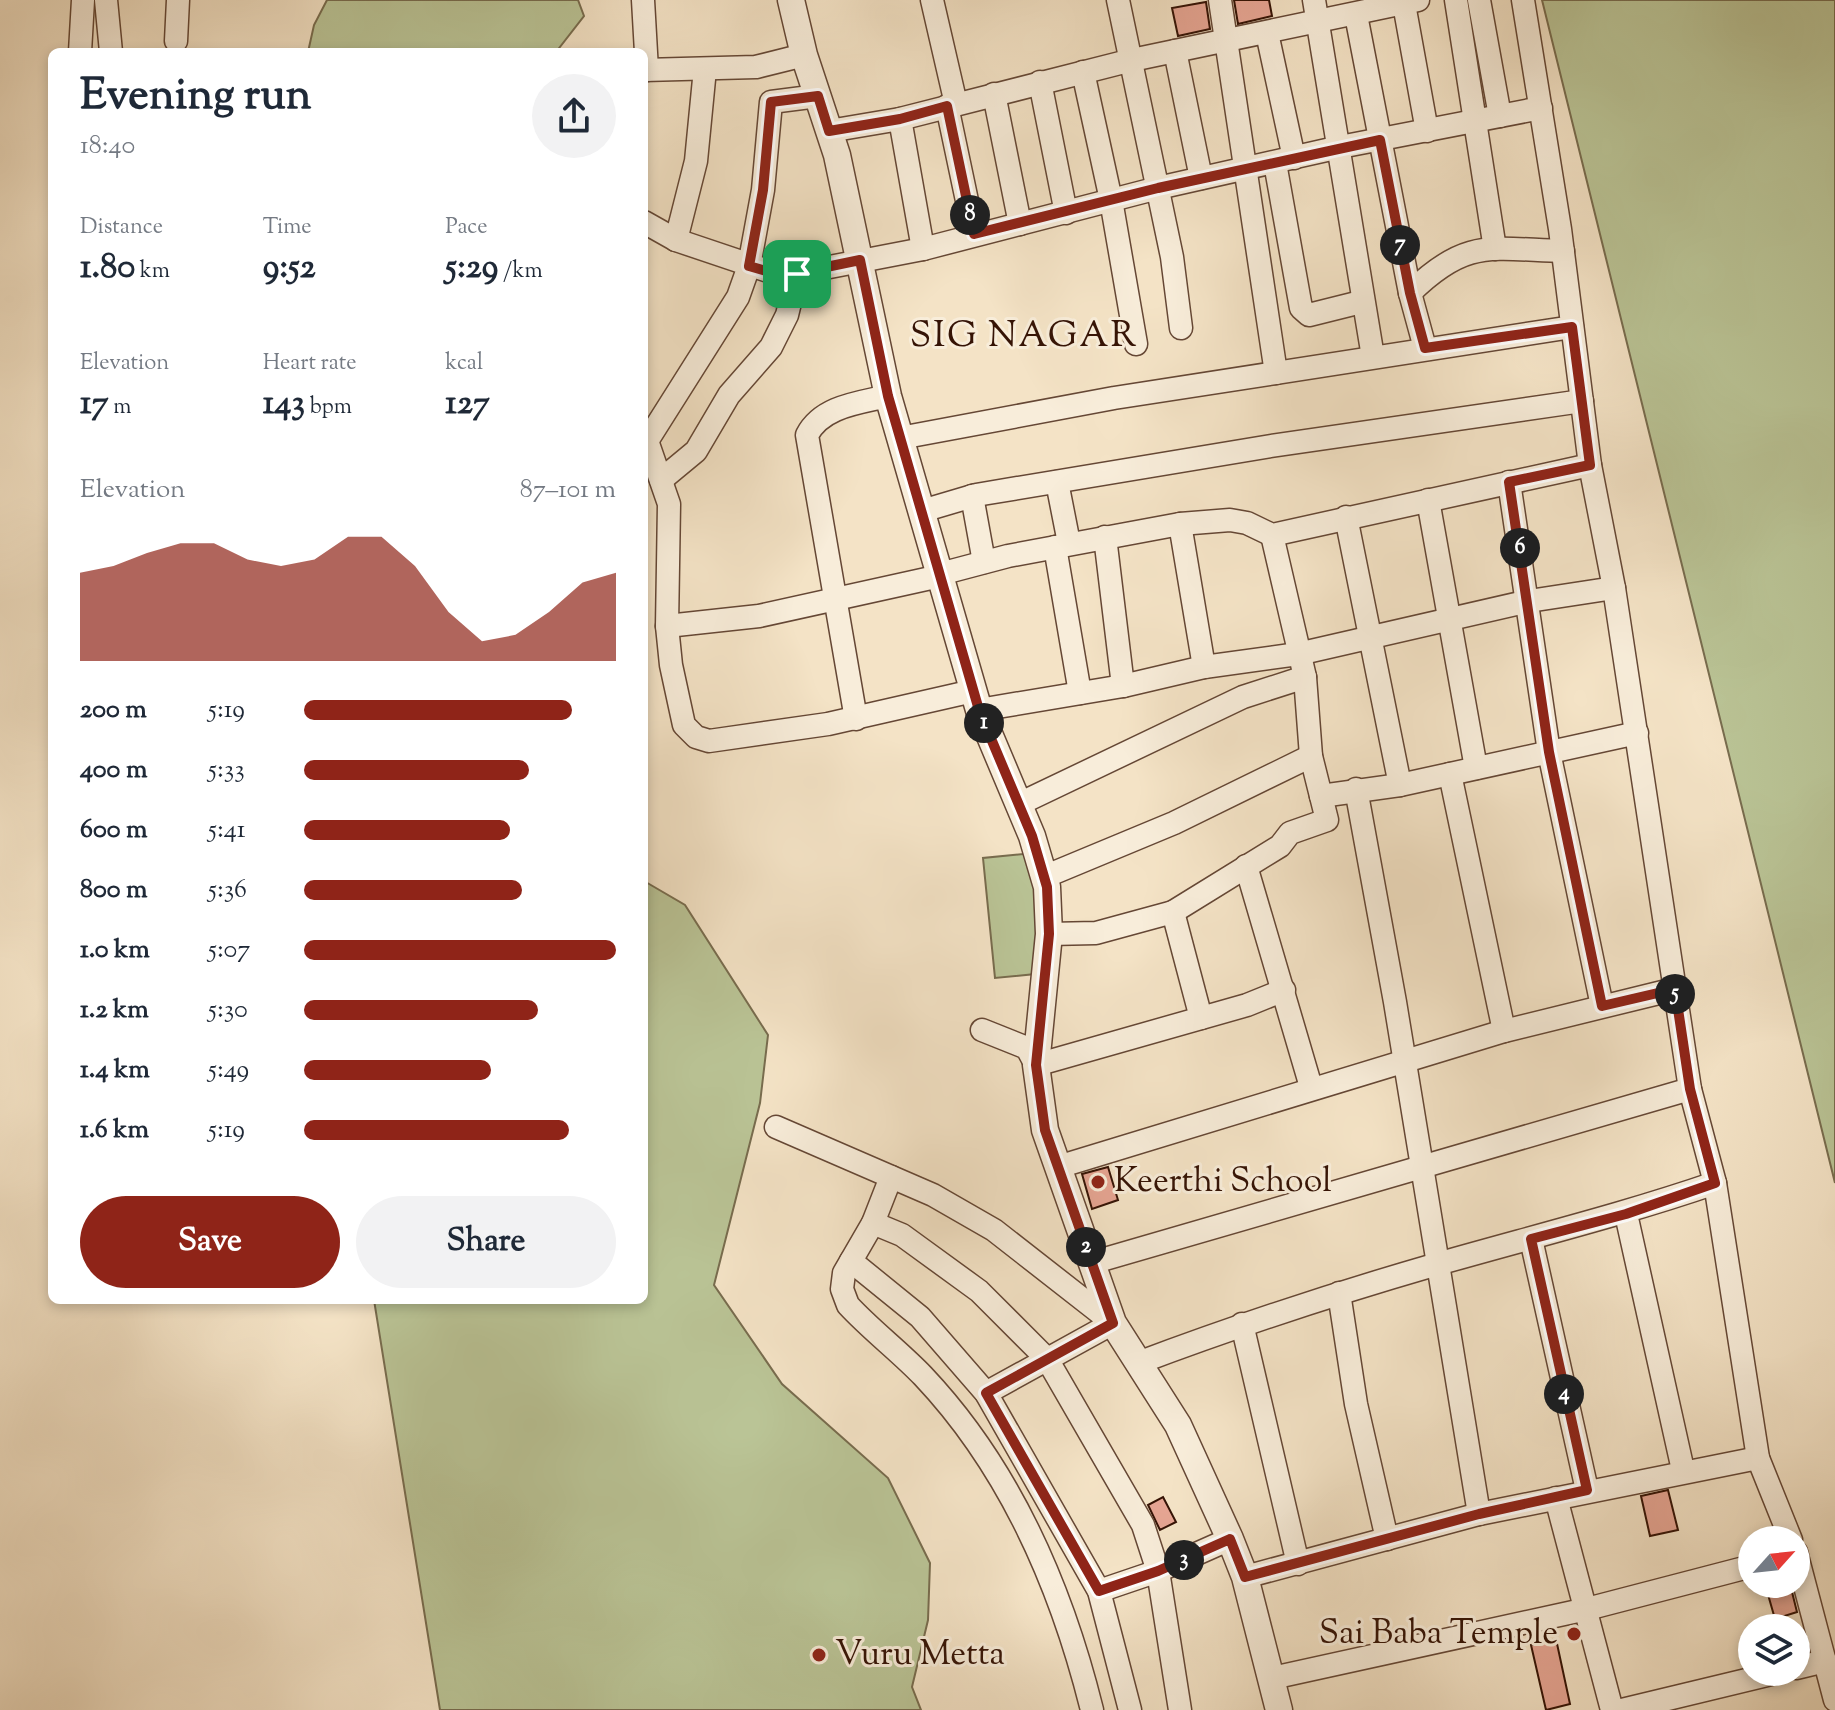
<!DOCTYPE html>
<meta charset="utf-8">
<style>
body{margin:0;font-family:"Sorts Mill Goudy",serif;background:#f2f2f3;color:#1f2937;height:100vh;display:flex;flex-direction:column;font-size:30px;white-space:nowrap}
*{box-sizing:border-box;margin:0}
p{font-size:26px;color:#747a83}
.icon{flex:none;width:44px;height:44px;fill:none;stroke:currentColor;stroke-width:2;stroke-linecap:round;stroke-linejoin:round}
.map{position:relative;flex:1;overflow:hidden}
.details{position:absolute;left:48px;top:48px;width:600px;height:1256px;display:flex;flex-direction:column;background:#fff;border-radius:12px;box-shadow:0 4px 12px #0003}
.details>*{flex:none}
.needle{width:52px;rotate:63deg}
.controls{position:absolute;left:1738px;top:1526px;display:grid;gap:16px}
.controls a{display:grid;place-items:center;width:72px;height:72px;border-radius:50%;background:#fff;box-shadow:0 4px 12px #0003;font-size:40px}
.pin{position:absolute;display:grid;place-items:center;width:68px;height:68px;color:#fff;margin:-34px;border-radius:16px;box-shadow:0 4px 12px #0006}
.km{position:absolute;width:40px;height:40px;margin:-20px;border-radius:50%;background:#222;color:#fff;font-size:22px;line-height:40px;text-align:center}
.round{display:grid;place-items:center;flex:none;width:84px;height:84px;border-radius:42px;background:#f2f2f3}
.headline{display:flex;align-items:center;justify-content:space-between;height:136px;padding:0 32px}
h1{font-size:44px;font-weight:700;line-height:60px}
.metrics{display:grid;grid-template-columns:repeat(3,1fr);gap:12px;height:136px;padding:8px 32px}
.metrics div{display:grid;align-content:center}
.metrics b{font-size:34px;font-weight:700}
.metrics small{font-size:22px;font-weight:400}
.metrics p{font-size:22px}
.chart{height:224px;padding:16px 32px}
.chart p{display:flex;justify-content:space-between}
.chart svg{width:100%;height:144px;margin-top:8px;fill:#8f2418;opacity:.7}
.action{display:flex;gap:16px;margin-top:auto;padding:16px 32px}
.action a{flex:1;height:92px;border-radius:48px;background:#8f2418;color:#fff;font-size:32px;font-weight:700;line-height:92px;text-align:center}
.action a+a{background:#f2f2f3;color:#1f2937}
ul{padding:0 32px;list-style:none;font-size:26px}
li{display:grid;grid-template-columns:128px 96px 1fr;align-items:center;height:60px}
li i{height:20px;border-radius:10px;background:#8f2418}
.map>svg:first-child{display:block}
</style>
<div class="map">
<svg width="1835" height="1710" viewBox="0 0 1835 1710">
<rect width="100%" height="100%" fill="#f4e3c6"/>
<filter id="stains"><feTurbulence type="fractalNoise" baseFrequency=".0025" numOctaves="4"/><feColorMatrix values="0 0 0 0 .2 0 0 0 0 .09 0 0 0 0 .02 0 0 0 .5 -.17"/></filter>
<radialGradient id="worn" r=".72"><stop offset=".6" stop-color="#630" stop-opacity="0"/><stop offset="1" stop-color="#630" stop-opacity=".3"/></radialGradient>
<g fill="#bac496" stroke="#786c4e" stroke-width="2">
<path d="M327 0H578L584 16 556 52H308L314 25Z"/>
<path d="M1542 0H1835V1183Z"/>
<path d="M1033 853 1045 973 995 978 983 858Z"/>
<path d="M644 881 685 905 768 1035 760 1103 714 1285 782 1384 888 1478 930 1563 928 1620 912 1687 921 1710H440L374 1300H644Z"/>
</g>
<g fill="#e6a593" stroke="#351305" stroke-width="2">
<path d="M1234 0H1269L1272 16 1238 24Z"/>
<path d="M1206 2 1210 29 1178 36 1172 8Z"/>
<path d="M1108 1167 1118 1200 1092 1209 1082 1174Z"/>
<path d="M1668 1490 1678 1530 1650 1536 1641 1496Z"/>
<path d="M1163 1497 1176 1522 1160 1530 1148 1505Z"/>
<path d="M1765 1584H1790L1797 1612 1775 1619Z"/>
<path d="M1556 1639 1570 1704 1546 1710 1531 1645Z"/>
</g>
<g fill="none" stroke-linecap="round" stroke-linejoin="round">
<defs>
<g id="minor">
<path d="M106 0 111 52"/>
<path d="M643 0 647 70"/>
<path d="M932 0 956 104"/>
<path d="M1118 0 1172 257 1181 328"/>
<path d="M1220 0 1276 373"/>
<path d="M1314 0 1373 357"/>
<path d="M1456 0 1495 249"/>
<path d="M1479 0 1500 116"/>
<path d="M1523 0 1560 229 1590 465 1614 588 1690 1089 1715 1183 1758 1458 1791 1540"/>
<path d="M1404 4 1427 131"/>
<path d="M1356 15 1410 293 1425 348"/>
<path d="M1267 33 1294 158"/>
<path d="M176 41 178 0"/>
<path d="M1175 51 1201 178"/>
<path d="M80 52 83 0"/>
<path d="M644 70 756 67 804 55"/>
<path d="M1083 72 1111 200 1136 344"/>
<path d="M1040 82 1066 213"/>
<path d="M994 94 1020 224"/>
<path d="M947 106 974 234"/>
<path d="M900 119 923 249"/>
<path d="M829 131 900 119 1132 60 1418 0"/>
<path d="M1275 163 1301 308 1309 315 1361 302"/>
<path d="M644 222 676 240 783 276 923 249 1158 188 1340 147 1541 108"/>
<path d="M676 240 696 161 705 69"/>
<path d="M1410 293C1466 238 1490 249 1563 251"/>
<path d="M644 432 669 504 667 626 671 665 684 725 696 737 709 741 828 724 973 691"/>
<path d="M900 438 1114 398 1572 327"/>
<path d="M647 441 738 297 749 266 763 190 771 102 818 96"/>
<path d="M661 480 696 451 729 395 771 347 787 315 797 274"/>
<path d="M1057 482 1069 543"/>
<path d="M1509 482 1549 752 1602 1006"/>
<path d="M972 496 984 562"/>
<path d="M1428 500 1476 768"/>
<path d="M922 511 976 495 1271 446 1582 401"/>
<path d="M1346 517 1400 785"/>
<path d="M1180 524 1204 667"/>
<path d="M1272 535 1305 677 1311 756 1321 796 1400 785 1637 733"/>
<path d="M1105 537 1123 686"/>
<path d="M1055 547 1080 693"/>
<path d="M940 574 1008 556 1180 524 1230 520 1247 523 1272 535 1590 465"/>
<path d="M667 626 759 616 940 576"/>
<path d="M979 710 1123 686 1204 667 1298 654 1529 601 1614 588"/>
<path d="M856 719 807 435C822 406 859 403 888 396"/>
<path d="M1450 774 1504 1031"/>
<path d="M1356 789 1395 1002 1479 1514"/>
<path d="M1019 804 1243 697 1305 677"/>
<path d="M1246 866 1311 1087"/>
<path d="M1044 877 1174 823 1311 756"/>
<path d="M1173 912 1201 1018"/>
<path d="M1049 934 1096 933 1173 912 1280 846 1290 833 1327 820 1321 796"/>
<path d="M982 1030 1027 1048 1036 1065 1247 1005 1284 990"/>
<path d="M776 1127 933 1195 994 1230 1113 1323 986 1393"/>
<path d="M1058 1167 1504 1031 1675 989"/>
<path d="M891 1177 873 1223 844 1273 842 1289 848 1305C871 1330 899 1351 923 1376 1010 1468 1062 1589 1092 1710"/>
<path d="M1626 1214 1683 1470"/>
<path d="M873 1223 902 1235 979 1291 1047 1359 1143 1525 1158 1571 1180 1710"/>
<path d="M1531 1239 1587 1490"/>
<path d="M851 1261 920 1317 986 1393 1099 1591 1130 1710"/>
<path d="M1091 1263 1690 1089"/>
<path d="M1339 1293 1356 1404 1387 1539"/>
<path d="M1242 1324 1298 1564"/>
<path d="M1138 1363C1236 1326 1334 1294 1434 1265 1528 1238 1622 1215 1715 1183"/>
<path d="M1556 1498 1612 1710"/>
<path d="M1796 1552 1835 1700"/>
<path d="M1245 1577 1479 1514 1758 1458"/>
<path d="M1099 1591 1158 1571 1230 1539"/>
<path d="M1796 1668 1825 1661"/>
<path d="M1272 1678 1587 1609 1752 1566"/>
<path d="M1622 1710 1780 1672"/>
</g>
<path id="tertiary" d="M791 0 804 55 837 155 888 396 979 710 1032 836 1047 887 1049 934 1036 1065 1045 1130 1113 1323 1178 1425 1230 1539 1245 1577 1279 1710"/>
</defs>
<use href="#minor" stroke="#654735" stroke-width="25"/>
<use href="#tertiary" stroke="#654735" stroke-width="29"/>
<use href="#minor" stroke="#f8edda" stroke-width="22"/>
<use href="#tertiary" stroke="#f8edda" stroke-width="26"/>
</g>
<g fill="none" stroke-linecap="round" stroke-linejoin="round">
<defs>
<path id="route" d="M818 96 829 131 900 119 947 106 974 234 1158 188 1380 140 1410 293 1425 348 1572 327 1590 465 1509 482 1549 752 1602 1006 1675 989 1690 1089 1715 1183 1626 1214 1531 1239 1587 1490 1479 1514 1245 1577 1230 1539 1158 1571 1099 1591 986 1393 1113 1323 1045 1130 1036 1065 1049 934 1047 887 1032 836 979 710 888 396 860 260 783 276 749 266 763 190 771 102Z"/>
</defs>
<use href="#route" stroke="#fff" stroke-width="16"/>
<use href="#route" stroke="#8f2418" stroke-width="10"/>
</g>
<g fill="#8f2418" stroke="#f8edda" stroke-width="3">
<circle cx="1098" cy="1182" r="8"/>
<circle cx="1574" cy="1634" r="8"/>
<circle cx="819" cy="1655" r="8"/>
</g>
<g text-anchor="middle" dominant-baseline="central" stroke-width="6" stroke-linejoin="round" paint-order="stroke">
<g font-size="34" fill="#351305" stroke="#f8edda" text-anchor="start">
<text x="1114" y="1182">Keerthi School</text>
<text x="1558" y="1634" text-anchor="end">Sai Baba Temple</text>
<text x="835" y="1655">Vuru Metta</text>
</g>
<g font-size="36" letter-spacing="2" fill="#351305" stroke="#f8edda">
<text x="1024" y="337">SIG NAGAR</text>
</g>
</g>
<rect width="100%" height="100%" filter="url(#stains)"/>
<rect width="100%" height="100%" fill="url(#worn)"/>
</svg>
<div class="controls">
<a><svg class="needle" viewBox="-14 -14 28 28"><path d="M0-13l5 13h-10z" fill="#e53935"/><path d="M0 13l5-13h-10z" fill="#747a83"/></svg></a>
<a><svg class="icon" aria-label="layers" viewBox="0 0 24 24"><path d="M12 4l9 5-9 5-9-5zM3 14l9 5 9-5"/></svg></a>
</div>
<div class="pin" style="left:797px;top:274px;background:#1e9e55"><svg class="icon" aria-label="arrive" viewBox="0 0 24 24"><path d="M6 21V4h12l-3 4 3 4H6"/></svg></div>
<b class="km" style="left:984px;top:723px">1</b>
<b class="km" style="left:1086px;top:1247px">2</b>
<b class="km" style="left:1184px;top:1560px">3</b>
<b class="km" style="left:1564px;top:1394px">4</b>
<b class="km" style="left:1675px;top:994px">5</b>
<b class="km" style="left:1520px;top:548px">6</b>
<b class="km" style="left:1400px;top:245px">7</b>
<b class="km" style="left:970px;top:215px">8</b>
<section class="details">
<div class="headline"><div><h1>Evening run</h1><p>18:40</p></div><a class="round"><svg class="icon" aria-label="share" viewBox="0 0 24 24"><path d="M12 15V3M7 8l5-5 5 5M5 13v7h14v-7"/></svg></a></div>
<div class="metrics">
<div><p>Distance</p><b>1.80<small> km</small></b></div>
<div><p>Time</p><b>9:52</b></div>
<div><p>Pace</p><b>5:29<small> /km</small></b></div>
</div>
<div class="metrics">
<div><p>Elevation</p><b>17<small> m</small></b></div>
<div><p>Heart rate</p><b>143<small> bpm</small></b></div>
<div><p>kcal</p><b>127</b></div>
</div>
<div class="chart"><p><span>Elevation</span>87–101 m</p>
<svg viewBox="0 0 160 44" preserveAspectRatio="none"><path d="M0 44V17L10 15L20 11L30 8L40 8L50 13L60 15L70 13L80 6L90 6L100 15L110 29L120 38L130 36L140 29L150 20L160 17V44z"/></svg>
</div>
<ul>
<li><b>200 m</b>5:19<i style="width:86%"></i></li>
<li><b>400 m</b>5:33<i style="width:72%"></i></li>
<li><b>600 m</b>5:41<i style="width:66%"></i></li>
<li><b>800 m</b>5:36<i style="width:70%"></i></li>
<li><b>1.0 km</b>5:07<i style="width:100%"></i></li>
<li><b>1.2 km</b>5:30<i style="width:75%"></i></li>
<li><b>1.4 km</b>5:49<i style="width:60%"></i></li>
<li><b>1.6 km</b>5:19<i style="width:85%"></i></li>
</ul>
<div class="action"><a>Save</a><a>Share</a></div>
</section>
</div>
